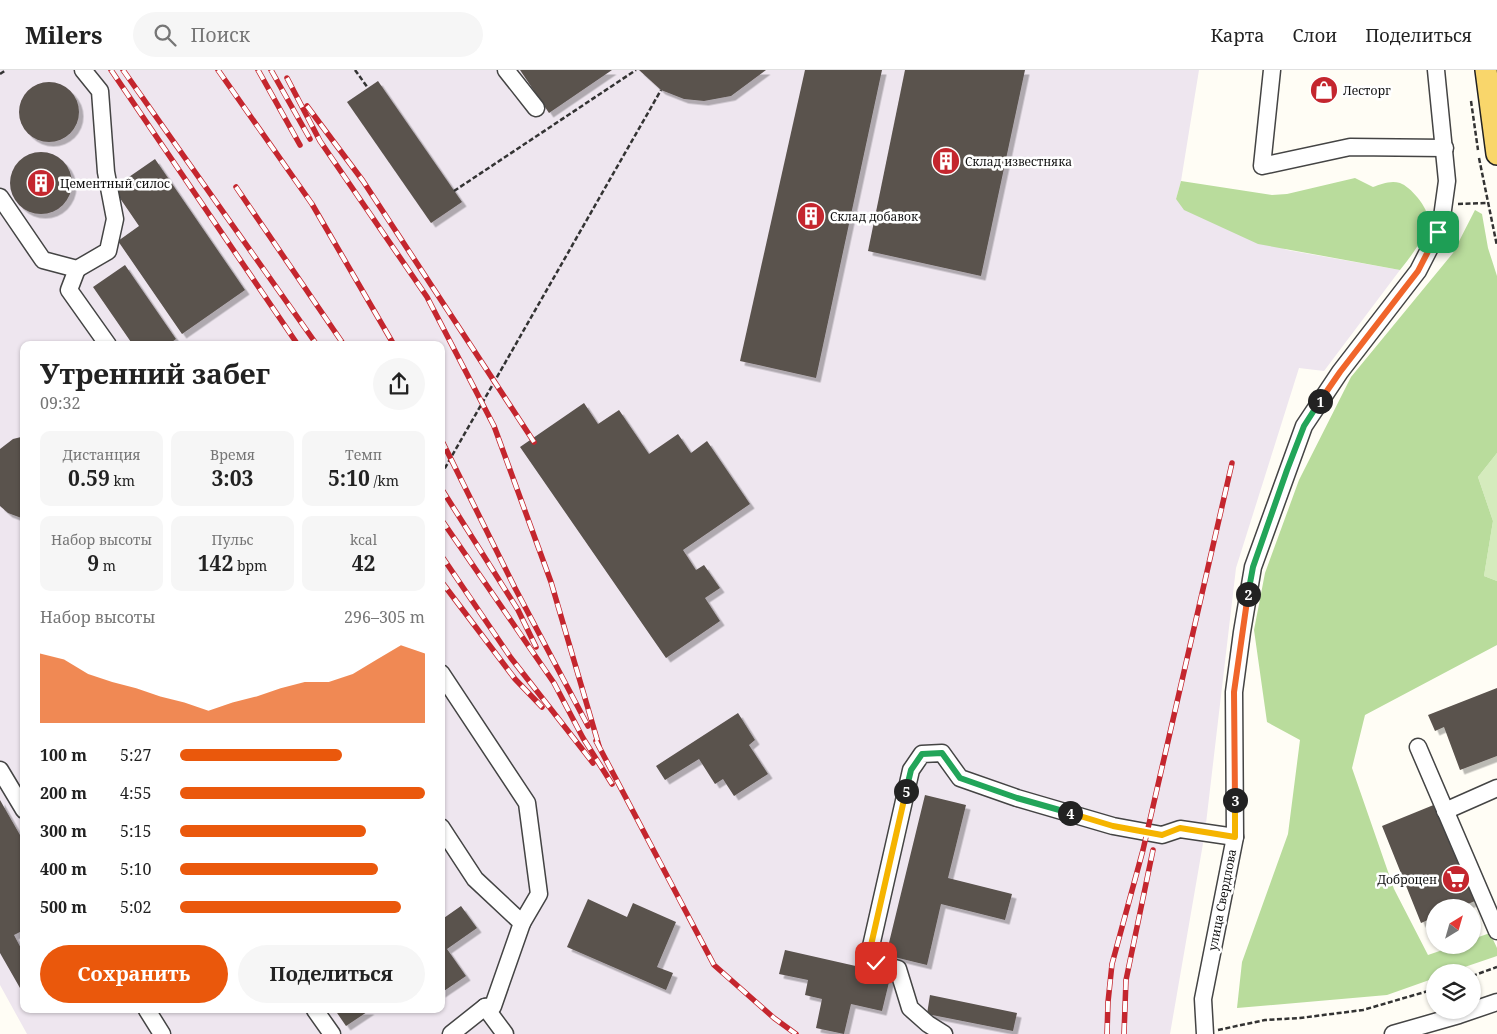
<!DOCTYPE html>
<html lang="ru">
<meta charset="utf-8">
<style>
body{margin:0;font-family:"Noto Serif",serif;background:#f6f6f6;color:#222;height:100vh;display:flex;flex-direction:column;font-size:19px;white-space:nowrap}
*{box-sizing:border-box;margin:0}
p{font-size:16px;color:#767676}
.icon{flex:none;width:28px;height:28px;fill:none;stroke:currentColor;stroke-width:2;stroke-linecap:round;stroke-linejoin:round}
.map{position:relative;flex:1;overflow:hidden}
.drawer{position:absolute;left:20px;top:271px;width:425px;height:672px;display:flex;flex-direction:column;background:#fff;border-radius:10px;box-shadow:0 1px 4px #0004}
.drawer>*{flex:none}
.needle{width:32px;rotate:37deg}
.buttons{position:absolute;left:1426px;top:829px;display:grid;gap:10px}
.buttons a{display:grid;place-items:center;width:55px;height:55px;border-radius:50%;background:#fff;box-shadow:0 1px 4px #0004;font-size:25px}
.pin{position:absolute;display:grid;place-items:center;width:42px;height:42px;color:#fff;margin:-21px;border-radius:10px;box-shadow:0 2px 8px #0006}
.km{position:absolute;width:25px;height:25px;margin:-12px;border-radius:50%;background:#222;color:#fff;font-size:14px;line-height:25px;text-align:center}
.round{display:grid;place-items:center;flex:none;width:52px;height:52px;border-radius:26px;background:#f6f6f6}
.summary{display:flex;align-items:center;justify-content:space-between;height:85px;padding:0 20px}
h1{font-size:28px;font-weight:700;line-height:38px}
.stats{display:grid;grid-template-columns:repeat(3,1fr);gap:8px;height:85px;padding:5px 20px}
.stats div{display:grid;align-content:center;border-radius:10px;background:#f6f6f6;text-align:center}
.stats b{font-size:21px;font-weight:700}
.stats small{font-size:14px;font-weight:400}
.stats p{font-size:14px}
.chart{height:140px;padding:10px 20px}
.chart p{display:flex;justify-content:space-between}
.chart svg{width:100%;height:90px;margin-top:5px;fill:#ea580c;opacity:.7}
.button{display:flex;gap:10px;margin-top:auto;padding:10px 20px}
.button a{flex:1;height:58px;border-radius:30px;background:#ea580c;color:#fff;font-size:20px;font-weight:700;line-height:58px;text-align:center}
.button a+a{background:#f6f6f6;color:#222}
ul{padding:0 20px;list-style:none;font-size:16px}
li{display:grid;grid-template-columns:80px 60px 1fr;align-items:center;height:38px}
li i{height:12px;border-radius:6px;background:#ea580c}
header{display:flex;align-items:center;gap:30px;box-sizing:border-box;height:70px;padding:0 25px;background:#fff;border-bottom:1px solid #e0e0e0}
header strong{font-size:24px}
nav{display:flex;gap:28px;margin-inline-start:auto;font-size:18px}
.search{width:350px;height:45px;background:#f6f6f6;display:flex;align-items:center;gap:12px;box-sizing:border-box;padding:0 18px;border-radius:28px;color:#767676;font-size:19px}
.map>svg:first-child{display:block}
</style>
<header>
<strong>Milers</strong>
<div class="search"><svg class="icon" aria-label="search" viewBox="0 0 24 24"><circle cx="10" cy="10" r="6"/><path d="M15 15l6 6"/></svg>Поиск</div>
<nav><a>Карта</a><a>Слои</a><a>Поделиться</a></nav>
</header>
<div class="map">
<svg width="1497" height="964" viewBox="0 0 1497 964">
<defs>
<filter id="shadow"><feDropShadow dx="4.5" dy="4.5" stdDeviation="0" flood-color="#0004"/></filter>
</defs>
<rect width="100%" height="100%" fill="#fffdf5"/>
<path fill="#eee6ef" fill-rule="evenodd" d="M0 0H1199L1181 111 1176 129 1287 180 1400 200 1324 301 1299 298 1236 498 1205 762 1170 964H27L0 915ZM24 275H441V940H24Z"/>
<path fill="#d5ebbd" d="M1497 383V511L1484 506 1493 451 1478 407Z"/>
<g fill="#b9dc9c">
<path d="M1355 108 1373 117C1381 114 1391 110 1400 113 1411 117 1431 140 1428 153 1424 170 1411 186 1400 200L1258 174 1184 140 1176 129 1181 111 1272 125 1287 124Z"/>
<path d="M1475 140 1482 144 1488 178 1497 206V383L1478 407 1493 451 1484 506 1497 511V575L1365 645 1352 698 1394 819 1428 885 1457 875H1472L1473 869 1490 863 1497 878V886L1450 902H1435V908L1387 925 1237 938 1242 892 1288 764 1300 670 1267 652 1254 560 1265 503 1299 410 1351 307 1453 183Z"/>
</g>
<g fill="#5a524d" filter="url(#shadow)">
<path d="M520 0H612L549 43Z"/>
<path d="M639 0H766L731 26 704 31 684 29 661 20Z"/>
<path d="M805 0H882L816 308 740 291Z"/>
<path d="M905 0H1025L981 206 868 181Z"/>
<path d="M378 11 462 132 431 153 347 32Z"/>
<circle cx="49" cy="42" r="30"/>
<circle cx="41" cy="113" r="31"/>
<path d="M155 89 245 220 182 264 118 171 139 156 113 118Z"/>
<path d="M125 195 176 269 169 274 170 275H133L93 217Z"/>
<path d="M584 333 598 354 619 340 649 384 678 364 691 383 707 371 750 434 683 480 696 500 704 495 720 518 705 528 720 551 666 588 520 377Z"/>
<path d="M21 367H24V449L8 443 0 436V379L13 369Z"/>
<path d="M1497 618V686L1460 700 1444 657 1435 661 1428 645Z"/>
<path d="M738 643 755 670 749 675 768 704 734 726 723 709 715 714 699 689 665 710 656 696Z"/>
<path d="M925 725 966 735 948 808 1012 824 1005 850 941 834 927 895 886 885Z"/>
<path d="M0 730 24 772V860L14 865 24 884V925L0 883Z"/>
<path d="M1436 734 1475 831 1458 838H1435V847L1421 853 1382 756Z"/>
<path d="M588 829 627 847 633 833 676 852 657 897 673 903 666 920 567 877Z"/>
<path d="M461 836 477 858 447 879 466 906 441 923V850Z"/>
<path d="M785 880 891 904 882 941 851 934 844 964 816 958 822 929 805 925 808 910 779 904Z"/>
<path d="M930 925 1017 943 1013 961 927 944Z"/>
<path d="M335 940H370L346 956Z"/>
</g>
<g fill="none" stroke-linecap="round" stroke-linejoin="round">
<defs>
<g id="minor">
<path d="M506 0 536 38"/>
<path d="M1272 0 1262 96 1350 77 1445 78"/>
<path d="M0 127 43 190 77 199 108 181 115 149 106 102 100 21 83 0"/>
<path d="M77 199 69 220 108 275"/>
<path d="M441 603 527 733 539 824 522 853"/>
<path d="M1418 677 1497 861"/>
<path d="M0 700 24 740"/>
<path d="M1445 741 1497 718"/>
<path d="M441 757 475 809 522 853 493 936 485 937 451 964"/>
<path d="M485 937 505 964"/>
<path d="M147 940 162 964"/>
<path d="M315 940 332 964"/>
<path d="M944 964 928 954 910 938 898 899 876 893 869 885 911 700 922 684 942 683 960 708 1017 728 1113 756 1162 765 1180 759 1235 767"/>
<path d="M1205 964 1203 929 1235 767 1234 622 1242 562 1253 497 1304 356 1340 302 1418 201 1438 162 1442 147 1447 111 1436 0"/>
<path d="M1393 964 1459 945 1497 932"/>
</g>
<path id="major" d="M1486 0 1497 84"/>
</defs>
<use href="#minor" stroke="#444" stroke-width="19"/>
<use href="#major" stroke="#222" stroke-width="24"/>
<g stroke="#333" stroke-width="2.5" stroke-dasharray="5 2.5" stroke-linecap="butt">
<path d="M355 0 368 18"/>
<path d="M0 4 6 0"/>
<path d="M1471 31 1478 80"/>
<path d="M1479 88 1497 176"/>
<path d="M454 121 636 0"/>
<path d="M1458 134 1488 133"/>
<path d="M441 405 661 20"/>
<path d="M1472 906 1497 897"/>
<path d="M1218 960 1265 950 1300 948 1363 940 1435 919"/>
</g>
<use href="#minor" stroke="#fff" stroke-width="16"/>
<use href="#major" stroke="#f9d66b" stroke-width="21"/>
<defs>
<g id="rail">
<path d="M111 0 298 275"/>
<path d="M123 0 317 275"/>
<path d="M218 0 312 134 394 275"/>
<path d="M258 0 300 75"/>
<path d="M271 0 310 69"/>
<path d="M287 8 320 71 427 227 494 356 551 512 599 676"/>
<path d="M307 36 363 111 534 372"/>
<path d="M236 117 344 275"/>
<path d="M441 369 515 518 588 656"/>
<path d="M441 418 518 540 536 577"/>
<path d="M441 449 554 613 583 668 612 714"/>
<path d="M441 485 511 588 593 693"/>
<path d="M441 511 515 609 542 637"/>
<path d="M596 671 714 895 774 948 796 964"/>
<path d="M1107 964 1108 932 1112 894 1143 780 1232 393"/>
<path d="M1124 964 1126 910 1153 780"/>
</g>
</defs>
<use href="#rail" stroke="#c4262e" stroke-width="5.5"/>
<use href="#rail" stroke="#fff" stroke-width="4" stroke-dasharray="11" stroke-linecap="butt"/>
</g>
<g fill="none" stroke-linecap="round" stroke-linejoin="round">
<defs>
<path id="split-1" d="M1320 331 1340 302 1418 201 1438 162"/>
<path id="split-2" d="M1248 524 1253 497 1287 400 1304 356 1320 331"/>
<path id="split-3" d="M1235 730 1234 622 1248 524"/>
<path id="split-4" d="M1070 743 1113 756 1162 765 1180 758 1235 767V730"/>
<path id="split-5" d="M906 721 911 700 922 684 942 683 960 708 1017 728 1070 743"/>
<path id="split-6" d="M876 893 869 884 906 721"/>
</defs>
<use href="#split-1" stroke="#fff" stroke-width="10"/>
<use href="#split-2" stroke="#fff" stroke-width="10"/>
<use href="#split-3" stroke="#fff" stroke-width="10"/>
<use href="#split-4" stroke="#fff" stroke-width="10"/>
<use href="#split-5" stroke="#fff" stroke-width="10"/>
<use href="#split-6" stroke="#fff" stroke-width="10"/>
<use href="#split-1" stroke="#f0652b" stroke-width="6"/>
<use href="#split-2" stroke="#22a559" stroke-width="6"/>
<use href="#split-3" stroke="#f0652b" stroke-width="6"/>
<use href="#split-4" stroke="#f5b400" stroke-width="6"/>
<use href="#split-5" stroke="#22a559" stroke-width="6"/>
<use href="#split-6" stroke="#f5b400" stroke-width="6"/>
</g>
<defs>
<symbol id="shop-disc" viewBox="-11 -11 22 22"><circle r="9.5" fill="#c4262e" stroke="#fff"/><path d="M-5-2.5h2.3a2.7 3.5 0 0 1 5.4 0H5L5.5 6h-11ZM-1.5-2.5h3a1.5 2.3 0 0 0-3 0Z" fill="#fff"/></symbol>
<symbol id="building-disc" viewBox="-11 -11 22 22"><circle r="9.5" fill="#c4262e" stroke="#fff"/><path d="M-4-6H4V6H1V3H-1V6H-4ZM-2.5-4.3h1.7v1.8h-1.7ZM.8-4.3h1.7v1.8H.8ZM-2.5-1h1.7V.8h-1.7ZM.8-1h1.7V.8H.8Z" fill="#fff"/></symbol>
<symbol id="supermarket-disc" viewBox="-11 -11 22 22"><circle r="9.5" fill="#c4262e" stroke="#fff"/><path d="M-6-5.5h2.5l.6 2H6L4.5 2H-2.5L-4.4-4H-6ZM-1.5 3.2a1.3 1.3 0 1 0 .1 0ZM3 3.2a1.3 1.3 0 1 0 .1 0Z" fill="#fff"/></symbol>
</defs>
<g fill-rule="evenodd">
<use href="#shop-disc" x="1308" y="4" width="32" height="32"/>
<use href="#building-disc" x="930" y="75" width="32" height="32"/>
<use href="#building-disc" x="25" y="97" width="32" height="32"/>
<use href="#building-disc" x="795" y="130" width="32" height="32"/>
<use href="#supermarket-disc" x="1440" y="793" width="32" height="32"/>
</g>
<g text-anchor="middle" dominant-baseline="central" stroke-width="5" stroke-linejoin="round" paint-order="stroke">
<g font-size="12" fill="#111" stroke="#fff" text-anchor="start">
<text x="1343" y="20">Лесторг</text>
<text x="965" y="91">Склад известняка</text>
<text x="60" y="113">Цементный силос</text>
<text x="830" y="146">Склад добавок</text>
<text x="1437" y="809" text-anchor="end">Доброцен</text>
</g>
<g font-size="12" fill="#111" stroke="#fff">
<text transform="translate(1222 830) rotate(-79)">улица Свердлова</text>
</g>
</g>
</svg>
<div class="buttons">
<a><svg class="needle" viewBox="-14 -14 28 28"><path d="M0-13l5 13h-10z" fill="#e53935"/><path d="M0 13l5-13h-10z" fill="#767676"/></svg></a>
<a><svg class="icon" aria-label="layers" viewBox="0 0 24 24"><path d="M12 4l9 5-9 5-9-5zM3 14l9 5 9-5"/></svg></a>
</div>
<div class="pin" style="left:1438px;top:162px;background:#1e9e55"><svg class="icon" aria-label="arrive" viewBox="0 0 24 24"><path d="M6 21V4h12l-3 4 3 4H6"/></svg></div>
<div class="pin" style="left:876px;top:893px;background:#d93025"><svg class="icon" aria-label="check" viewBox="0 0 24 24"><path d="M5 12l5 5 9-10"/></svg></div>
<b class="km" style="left:1320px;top:331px">1</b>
<b class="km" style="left:1248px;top:524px">2</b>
<b class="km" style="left:1235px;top:730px">3</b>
<b class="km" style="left:1070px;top:743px">4</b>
<b class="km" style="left:906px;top:721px">5</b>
<section class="drawer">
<div class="summary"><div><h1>Утренний забег</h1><p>09:32</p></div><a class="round"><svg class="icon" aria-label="share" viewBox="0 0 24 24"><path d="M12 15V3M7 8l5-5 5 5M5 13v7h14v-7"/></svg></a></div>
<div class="stats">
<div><p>Дистанция</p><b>0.59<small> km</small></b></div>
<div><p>Время</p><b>3:03</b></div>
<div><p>Темп</p><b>5:10<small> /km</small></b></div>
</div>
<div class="stats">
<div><p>Набор высоты</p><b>9<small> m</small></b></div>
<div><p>Пульс</p><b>142<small> bpm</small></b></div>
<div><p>kcal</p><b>42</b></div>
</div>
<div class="chart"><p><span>Набор высоты</span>296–305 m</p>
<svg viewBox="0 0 160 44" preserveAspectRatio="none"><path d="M0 44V10L10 13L20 20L30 24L40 27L50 31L60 34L70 38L80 34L90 31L100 27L110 24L120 24L130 20L140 13L150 6L160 10V44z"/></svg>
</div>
<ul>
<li><b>100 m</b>5:27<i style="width:66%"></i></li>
<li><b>200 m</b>4:55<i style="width:100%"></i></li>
<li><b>300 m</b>5:15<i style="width:76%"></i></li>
<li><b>400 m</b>5:10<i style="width:81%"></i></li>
<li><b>500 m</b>5:02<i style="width:90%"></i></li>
</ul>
<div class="button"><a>Сохранить</a><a>Поделиться</a></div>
</section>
</div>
